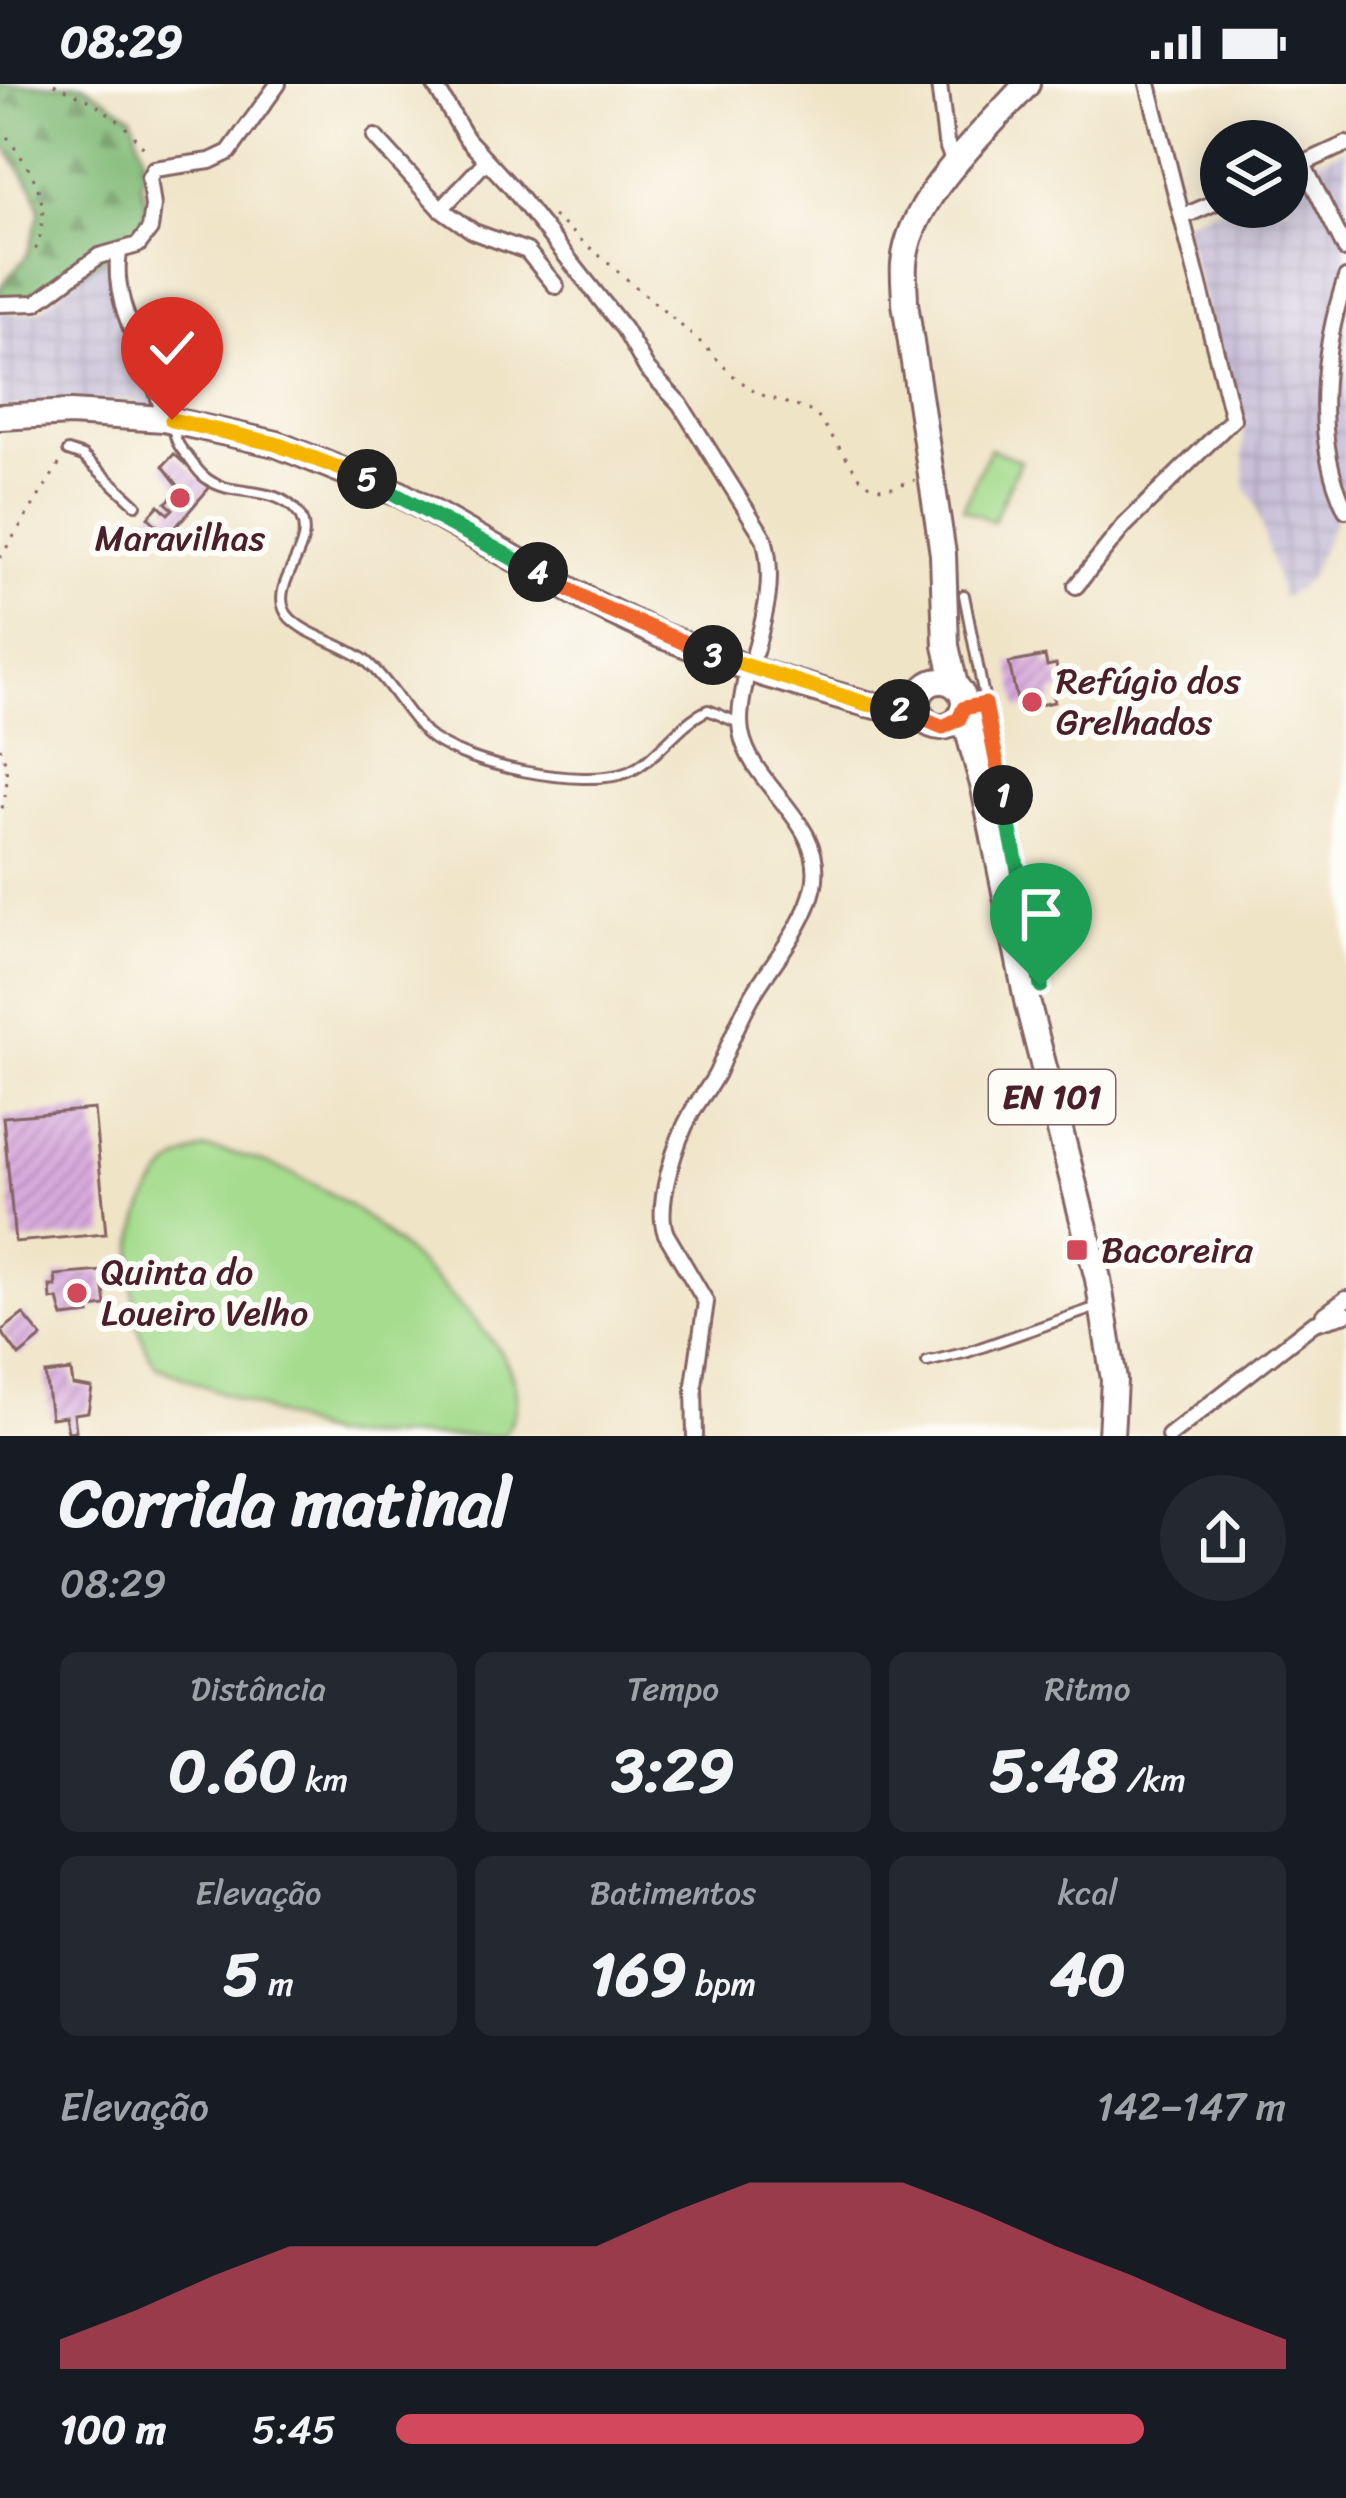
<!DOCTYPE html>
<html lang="pt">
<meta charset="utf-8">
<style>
body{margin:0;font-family:Sriracha,sans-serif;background:#242831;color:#f1f3f6;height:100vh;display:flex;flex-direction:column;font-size:45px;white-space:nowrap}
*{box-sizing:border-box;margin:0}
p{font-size:39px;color:#9ea1a6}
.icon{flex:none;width:66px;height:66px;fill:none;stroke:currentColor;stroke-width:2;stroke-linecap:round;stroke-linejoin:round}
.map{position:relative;height:1352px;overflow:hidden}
.sheet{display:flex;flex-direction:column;background:#171b24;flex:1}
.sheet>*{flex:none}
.buttons{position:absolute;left:1200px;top:36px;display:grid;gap:24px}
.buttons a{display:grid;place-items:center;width:108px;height:108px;border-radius:50%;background:#171b24;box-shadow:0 6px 30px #0003;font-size:60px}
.pin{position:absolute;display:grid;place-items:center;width:102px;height:102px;color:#fff;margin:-123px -51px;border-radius:50% 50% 50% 0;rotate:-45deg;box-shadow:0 0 12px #0007}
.pin .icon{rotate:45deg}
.km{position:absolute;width:60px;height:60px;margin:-30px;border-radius:50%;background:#222;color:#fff;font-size:33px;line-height:60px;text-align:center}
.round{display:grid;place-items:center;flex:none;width:126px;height:126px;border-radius:63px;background:#242831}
.summary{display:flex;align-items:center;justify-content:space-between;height:204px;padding:0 60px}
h1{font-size:66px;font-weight:700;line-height:90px}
.metrics{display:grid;grid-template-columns:repeat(3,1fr);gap:18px;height:204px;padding:12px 60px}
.metrics div{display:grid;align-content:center;border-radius:18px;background:#242831;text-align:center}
.metrics b{font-size:60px;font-weight:700}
.metrics small{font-size:33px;font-weight:400}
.metrics p{font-size:33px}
.chart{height:336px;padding:24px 60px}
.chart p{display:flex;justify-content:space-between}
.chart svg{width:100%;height:216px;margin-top:12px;fill:#d1495b;opacity:.7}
ul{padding:0 60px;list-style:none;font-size:39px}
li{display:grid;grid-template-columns:192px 144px 1fr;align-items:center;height:90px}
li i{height:30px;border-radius:15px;background:#d1495b}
.status{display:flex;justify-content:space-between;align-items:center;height:84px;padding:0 60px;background:#171b24;direction:ltr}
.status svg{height:33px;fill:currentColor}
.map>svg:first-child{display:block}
</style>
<div class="status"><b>08:29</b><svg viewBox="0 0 49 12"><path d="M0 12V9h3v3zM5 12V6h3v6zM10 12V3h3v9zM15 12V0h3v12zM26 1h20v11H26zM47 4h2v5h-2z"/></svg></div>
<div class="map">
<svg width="1346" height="1352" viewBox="0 0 1346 1352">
<defs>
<pattern id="industrial-grid" width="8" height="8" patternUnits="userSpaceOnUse" patternTransform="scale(3)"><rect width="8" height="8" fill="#c8bfd8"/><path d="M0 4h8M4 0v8" fill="none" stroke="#ada4ba"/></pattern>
<pattern id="forest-firs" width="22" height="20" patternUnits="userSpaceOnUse" patternTransform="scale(3)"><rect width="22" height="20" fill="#84bc79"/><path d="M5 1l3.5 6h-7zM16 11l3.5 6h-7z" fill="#6e9863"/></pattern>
<pattern id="building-hatch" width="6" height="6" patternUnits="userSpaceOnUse" patternTransform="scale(3)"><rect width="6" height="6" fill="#d8aadd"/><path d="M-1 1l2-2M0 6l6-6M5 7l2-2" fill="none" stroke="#b18ab3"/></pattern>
</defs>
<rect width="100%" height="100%" fill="#fdfcf7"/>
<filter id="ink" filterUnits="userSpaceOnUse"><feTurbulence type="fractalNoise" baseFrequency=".00833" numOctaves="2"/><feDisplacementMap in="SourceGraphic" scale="24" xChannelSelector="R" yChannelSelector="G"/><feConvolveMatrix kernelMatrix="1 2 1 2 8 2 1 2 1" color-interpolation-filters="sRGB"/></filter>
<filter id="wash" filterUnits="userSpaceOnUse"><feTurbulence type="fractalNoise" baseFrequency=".004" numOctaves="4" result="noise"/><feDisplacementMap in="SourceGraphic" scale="48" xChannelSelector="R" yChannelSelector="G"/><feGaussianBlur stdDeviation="2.7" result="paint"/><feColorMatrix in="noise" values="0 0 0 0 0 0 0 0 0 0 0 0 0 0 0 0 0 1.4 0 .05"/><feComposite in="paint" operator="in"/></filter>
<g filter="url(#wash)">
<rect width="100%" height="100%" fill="#f0e4c7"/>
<g fill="url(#industrial-grid)">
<path d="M1346 64V432L1339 424 1311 491 1300 503 1282 514 1255 419 1245 402 1243 343 1234 332 1183 138 1221 123H1287V91Z"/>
<path d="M117 170 114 187 163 328 130 316 0 324V227L18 230 39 227 103 174Z"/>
</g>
<g fill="#a5dc8e" stroke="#787e5c" stroke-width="3">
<path d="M990 364 1020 377 993 438 963 424Z"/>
<path d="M206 1065C254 1070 303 1092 344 1118 381 1140 492 1245 508 1282 520 1308 519 1329 503 1352H329L156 1282C116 1224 123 1083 206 1065Z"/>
</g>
<path fill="url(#forest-firs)" stroke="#676e52" stroke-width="3" d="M0 0H83L132 32 146 79 141 98 147 121 145 139 139 152C108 171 33 232 0 212V203L27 172 40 127 33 104 0 56Z"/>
<g id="blocks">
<g fill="url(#building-hatch)">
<path d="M174 370 210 403 168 452 148 433 159 421 168 430 173 425 166 419 180 404 163 382Z"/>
<path d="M1045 572 1047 582 1056 580 1061 607 1052 609 1054 618 1019 625 1009 579Z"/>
<path d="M94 1025 106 1150 15 1158 3 1033Z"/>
<path d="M102 1187 106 1222 89 1224 90 1230 63 1233 58 1215 51 1216 50 1202H56L55 1191Z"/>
<path d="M23 1230 42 1253 19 1272 1 1247Z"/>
<path d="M71 1287 73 1301 92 1304 88 1328 74 1330 76 1347 68 1348 65 1332 51 1334 45 1290Z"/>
</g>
</g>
</g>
<g filter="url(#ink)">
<use href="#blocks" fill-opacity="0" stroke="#846462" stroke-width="3"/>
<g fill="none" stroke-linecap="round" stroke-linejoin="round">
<defs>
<g id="lane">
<path d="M173 341C175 356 178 362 188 373 193 380 199 389 206 394 232 415 275 399 298 429 320 460 272 495 284 525 293 549 347 560 367 578 391 599 404 627 426 649 460 681 585 706 628 688 656 677 678 639 708 626L739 639"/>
<path d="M68 367 83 372 136 421"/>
<path d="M964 511 1041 902"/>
<path d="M927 1278 968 1268 1097 1223"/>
</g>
<g id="street">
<path d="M434 0 467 55 512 104 624 245 647 285 680 320 764 454C775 495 766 528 755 568"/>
<path d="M939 0 946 58 955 82"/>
<path d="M375 53 441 125 474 148 527 167 556 202"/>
<path d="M1303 80 1346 166"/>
<path d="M1287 87 1346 60"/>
<path d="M441 125 486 77"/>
<path d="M1182 133 1221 116"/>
<path d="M119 168C109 227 155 279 164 335"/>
<path d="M1346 194C1322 265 1312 357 1346 426"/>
<path d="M0 220 36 219 99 172 138 161 150 145 153 122 149 94 154 85 210 77 229 68 278 0"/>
<path d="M1076 502 1124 442 1233 335 1148 0"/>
<path d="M1323 1232 1346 1215"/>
<path d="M695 1352 694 1301 706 1218 666 1150C654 1122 677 1054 692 1028 700 1014 710 1003 717 989 728 964 738 937 751 914 772 878 805 843 814 802 827 738 751 704 741 648 738 630 743 611 746 593"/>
<path d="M1169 1352 1314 1239 1346 1230"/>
</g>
<g id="primary">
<path d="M0 333 70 329 164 335 276 360 400 410 595 520 660 551 764 590 867 620 921 631"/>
<circle cx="941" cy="620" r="23"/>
<path d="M955 601 946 562 943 470 905 219C905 207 903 193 904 180 909 114 985 48 1027 0"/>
<path d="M963 629 984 704 1028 921 1098 1195 1114 1296 1111 1352"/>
</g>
</defs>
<use href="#lane" stroke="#846462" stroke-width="14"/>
<use href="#street" stroke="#846462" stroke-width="20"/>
<use href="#primary" stroke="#846462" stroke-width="30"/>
<g stroke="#846462" stroke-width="3" stroke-dasharray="3 9" stroke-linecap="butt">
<path d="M54 0 91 17 123 40 149 70"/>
<path d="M0 43C30 85 56 115 35 167"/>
<path d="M553 132 705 262 730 289 756 309 808 326 820 335 861 395 875 404 893 403 915 396"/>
<path d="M0 474 63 374"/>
<path d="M0 663C10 688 8 706 0 731"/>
</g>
<use href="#lane" stroke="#fff" stroke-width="8"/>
<use href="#street" stroke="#fff" stroke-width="14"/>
<use href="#primary" stroke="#fff" stroke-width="24"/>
</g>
</g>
<g fill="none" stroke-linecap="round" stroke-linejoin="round" filter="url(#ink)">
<defs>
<path id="split-1" d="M1003 711 1041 902"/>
<path id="split-2" d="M900 625 943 643 959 635 964 624 985 620 1003 711"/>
<path id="split-3" d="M713 571 867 620 900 625"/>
<path id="split-4" d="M538 488 595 520 713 571"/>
<path id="split-5" d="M367 395 538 488"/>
<path id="split-6" d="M172 336 276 360 367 395"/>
</defs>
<use href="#split-1" stroke="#fff" stroke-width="24"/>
<use href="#split-2" stroke="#fff" stroke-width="24"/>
<use href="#split-3" stroke="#fff" stroke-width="24"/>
<use href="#split-4" stroke="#fff" stroke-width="24"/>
<use href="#split-5" stroke="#fff" stroke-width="24"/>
<use href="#split-6" stroke="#fff" stroke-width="24"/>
<use href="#split-1" stroke="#22a559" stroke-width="15"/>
<use href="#split-2" stroke="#f0652b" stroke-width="15"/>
<use href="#split-3" stroke="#f5b400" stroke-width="15"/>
<use href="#split-4" stroke="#f0652b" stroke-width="15"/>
<use href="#split-5" stroke="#22a559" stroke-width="15"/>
<use href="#split-6" stroke="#f5b400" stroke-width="15"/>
</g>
<g fill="#d1495b" stroke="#fdfcf7" stroke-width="4.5">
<circle cx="180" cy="414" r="12"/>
<circle cx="1032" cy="618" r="12"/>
<rect x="1065" y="1154" width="24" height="24" rx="6"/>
<circle cx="77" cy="1209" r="12"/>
</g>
<g text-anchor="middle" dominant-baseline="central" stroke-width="12" stroke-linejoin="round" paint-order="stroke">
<rect fill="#fdfcf7" stroke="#806168" stroke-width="3" x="989" y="986" width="126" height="54" rx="9"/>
<g font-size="33" font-weight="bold" fill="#4a1f2b">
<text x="1052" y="1013">EN 101</text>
</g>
<g font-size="36" fill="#4a1f2b" stroke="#fdfcf7" text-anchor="start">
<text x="180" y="454" text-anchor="middle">Maravilhas</text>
<text x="1056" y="597">Refúgio dos<tspan x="1056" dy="41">Grelhados</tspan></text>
<text x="1101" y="1166">Bacoreira</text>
<text x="101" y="1188">Quinta do<tspan x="101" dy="41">Loueiro Velho</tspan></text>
</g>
</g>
</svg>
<div class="buttons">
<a><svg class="icon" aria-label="layers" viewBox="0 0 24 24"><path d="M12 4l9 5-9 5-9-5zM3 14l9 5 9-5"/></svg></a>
</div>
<div class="pin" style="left:1041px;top:902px;background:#1e9e55"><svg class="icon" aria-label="arrive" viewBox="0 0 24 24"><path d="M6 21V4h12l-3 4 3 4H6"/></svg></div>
<div class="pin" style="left:172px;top:336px;background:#d93025"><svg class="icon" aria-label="check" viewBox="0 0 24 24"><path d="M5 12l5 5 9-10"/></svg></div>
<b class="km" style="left:1003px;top:711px">1</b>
<b class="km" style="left:900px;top:625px">2</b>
<b class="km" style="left:713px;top:571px">3</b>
<b class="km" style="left:538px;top:488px">4</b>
<b class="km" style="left:367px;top:395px">5</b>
</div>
<section class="sheet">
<div class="summary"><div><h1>Corrida matinal</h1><p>08:29</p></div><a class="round"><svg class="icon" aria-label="share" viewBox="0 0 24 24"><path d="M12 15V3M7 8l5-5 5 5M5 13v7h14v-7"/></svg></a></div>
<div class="metrics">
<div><p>Distância</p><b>0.60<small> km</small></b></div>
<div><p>Tempo</p><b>3:29</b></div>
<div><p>Ritmo</p><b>5:48<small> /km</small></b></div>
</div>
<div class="metrics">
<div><p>Elevação</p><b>5<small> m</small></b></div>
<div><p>Batimentos</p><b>169<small> bpm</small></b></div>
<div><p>kcal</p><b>40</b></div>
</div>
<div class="chart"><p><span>Elevação</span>142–147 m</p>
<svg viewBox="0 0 160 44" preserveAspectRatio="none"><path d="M0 44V38L10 32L20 25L30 19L40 19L50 19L60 19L70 19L80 12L90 6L100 6L110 6L120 12L130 19L140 25L150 32L160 38V44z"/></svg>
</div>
<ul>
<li><b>100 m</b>5:45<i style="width:84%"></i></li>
</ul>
</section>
